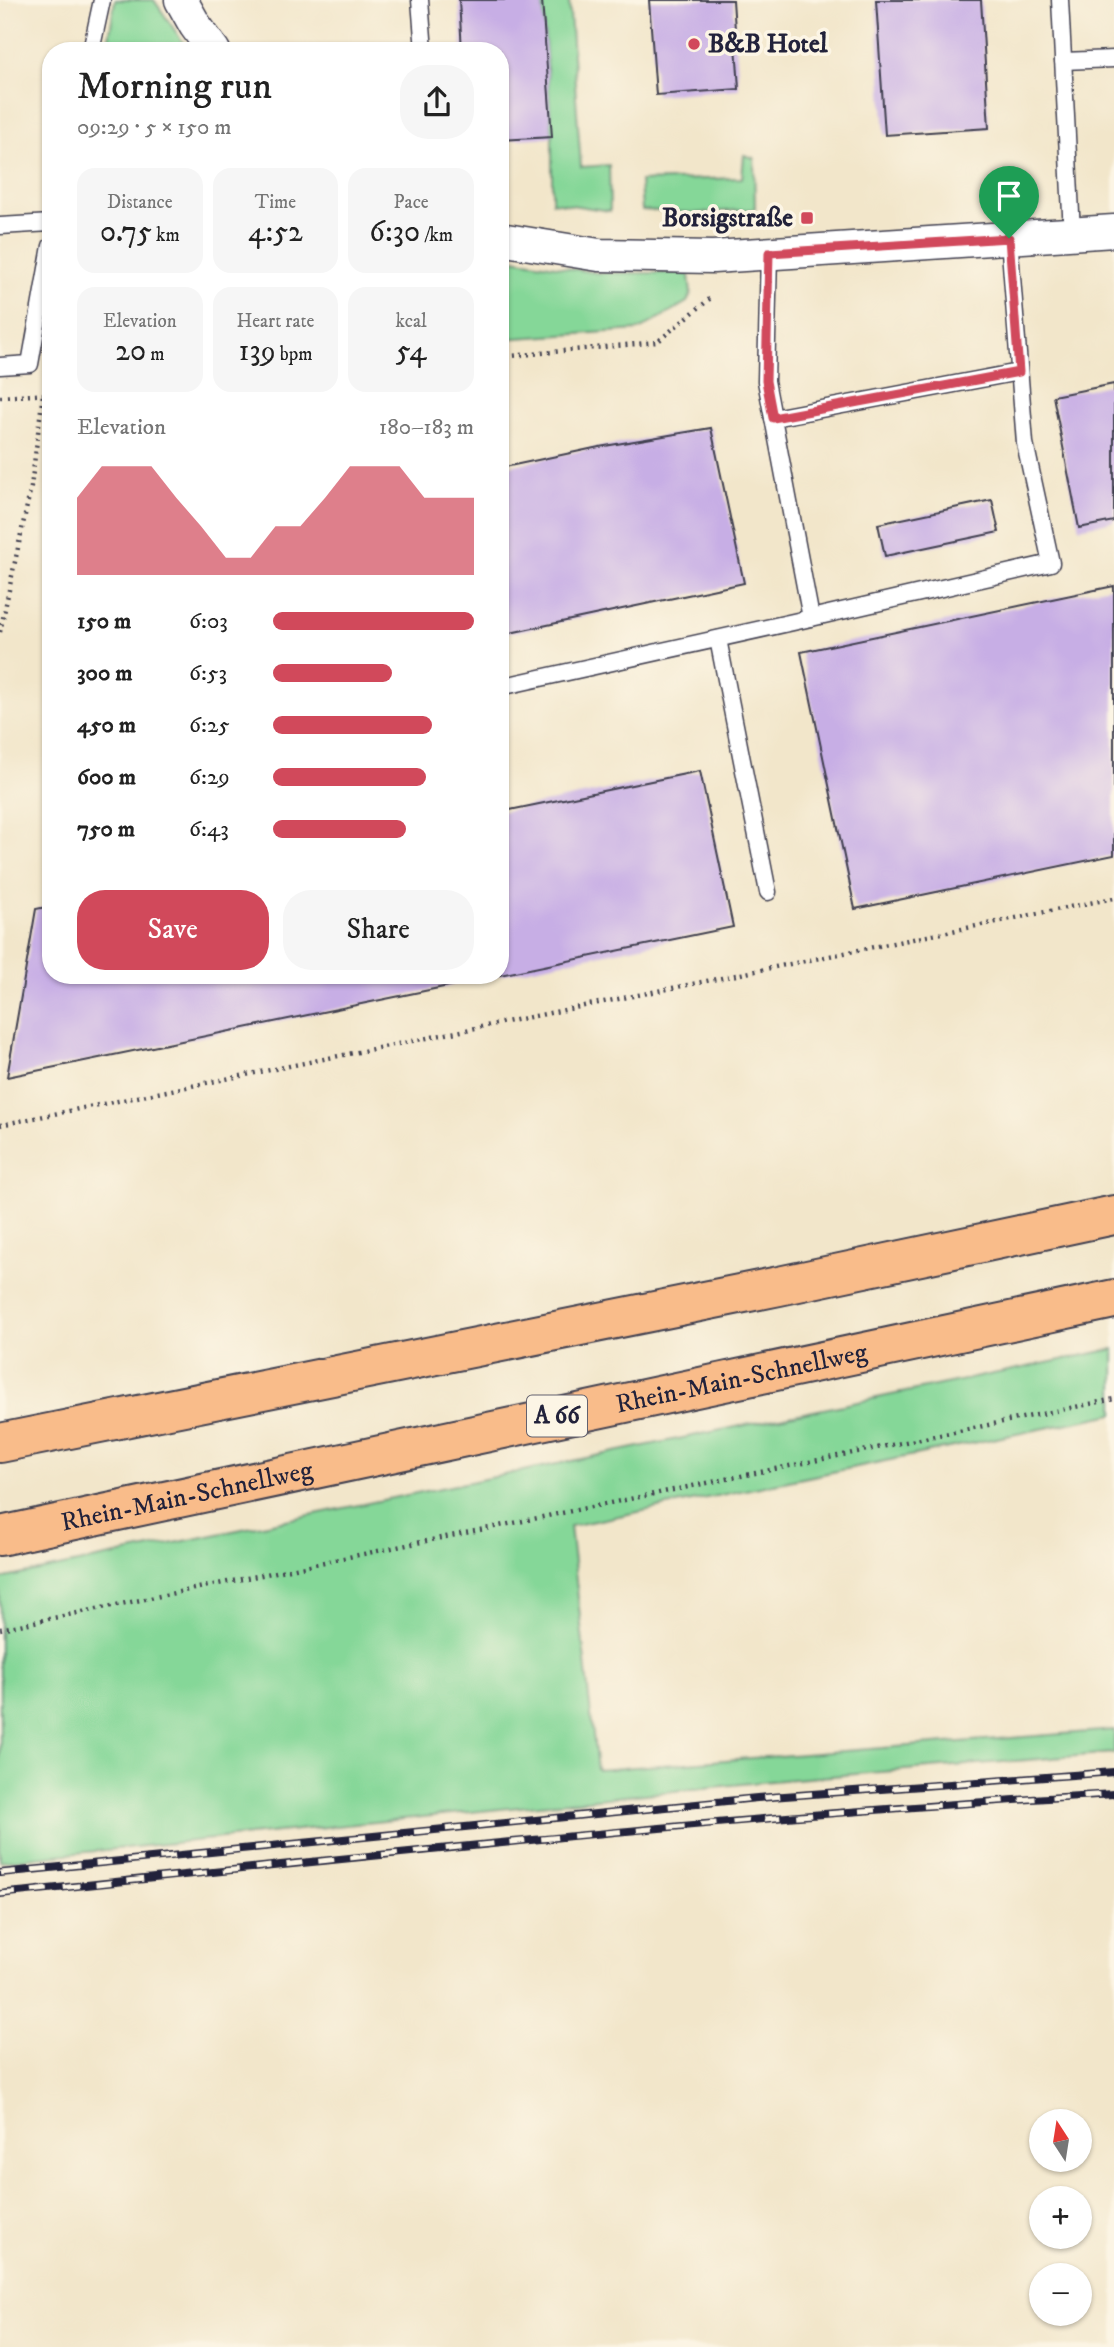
<!DOCTYPE html>
<meta charset="utf-8">
<style>
body{margin:0;font-family:"IM FELL DW Pica",serif;background:#f6f6f6;color:#222;height:100vh;display:flex;flex-direction:column;font-size:26px;white-space:nowrap}
*{box-sizing:border-box;margin:0}
p{font-size:23px;color:#767676}
.icon{flex:none;width:38px;height:38px;fill:none;stroke:currentColor;stroke-width:2;stroke-linecap:round;stroke-linejoin:round}
.map{position:relative;flex:1;overflow:hidden}
.panel{position:absolute;left:42px;top:42px;width:467px;height:942px;display:flex;flex-direction:column;background:#fff;border-radius:28px;box-shadow:0 2px 5px #0004}
.panel>*{flex:none}
.needle{width:46px;rotate:348deg}
.buttons{position:absolute;left:1029px;top:2109px;display:grid;gap:14px}
.buttons a{display:grid;place-items:center;width:63px;height:63px;border-radius:50%;background:#fff;box-shadow:0 2px 5px #0004;font-size:35px}
.pin{position:absolute;display:grid;place-items:center;width:60px;height:60px;color:#fff;margin:-72px -30px;border-radius:50% 50% 50% 0;rotate:-45deg;box-shadow:0 0 7px #0007}
.pin .icon{rotate:45deg}
.round{display:grid;place-items:center;flex:none;width:74px;height:74px;border-radius:28px;background:#f6f6f6}
.overview{display:flex;align-items:center;justify-content:space-between;height:119px;padding:0 35px}
h1{font-size:38px;font-weight:600;line-height:52px}
.figures{display:grid;grid-template-columns:repeat(3,1fr);gap:10px;height:119px;padding:7px 35px}
.figures div{display:grid;align-content:center;border-radius:18px;background:#f6f6f6;text-align:center}
.figures b{font-size:30px;font-weight:600}
.figures small{font-size:19px;font-weight:400}
.figures p{font-size:19px}
.chart{height:196px;padding:14px 35px}
.chart p{display:flex;justify-content:space-between}
.chart svg{width:100%;height:126px;margin-top:7px;fill:#d1495b;opacity:.7}
.action{display:flex;gap:14px;margin-top:auto;padding:14px 35px}
.action a{flex:1;height:80px;border-radius:28px;background:#d1495b;color:#fff;font-size:28px;font-weight:600;line-height:80px;text-align:center}
.action a+a{background:#f6f6f6;color:#222}
ul{padding:0 35px;list-style:none;font-size:23px}
li{display:grid;grid-template-columns:112px 84px 1fr;align-items:center;height:52px}
li i{height:18px;border-radius:9px;background:#d1495b}
.map>svg:first-child{display:block}
</style>
<div class="map">
<svg width="1114" height="2347" viewBox="0 0 1114 2347">
<rect width="100%" height="100%" fill="#fcf5e5"/>
<filter id="ink" filterUnits="userSpaceOnUse"><feTurbulence type="fractalNoise" baseFrequency=".0143" numOctaves="2"/><feDisplacementMap in="SourceGraphic" scale="14" xChannelSelector="R" yChannelSelector="G"/><feConvolveMatrix kernelMatrix="1 2 1 2 8 2 1 2 1" color-interpolation-filters="sRGB"/></filter>
<filter id="wash" filterUnits="userSpaceOnUse"><feTurbulence type="fractalNoise" baseFrequency=".00686" numOctaves="4" result="noise"/><feDisplacementMap in="SourceGraphic" scale="28" xChannelSelector="R" yChannelSelector="G"/><feGaussianBlur stdDeviation="1.57" result="paint"/><feColorMatrix in="noise" values="0 0 0 0 0 0 0 0 0 0 0 0 0 0 0 0 0 1.4 0 .05"/><feComposite in="paint" operator="in"/></filter>
<g filter="url(#wash)">
<rect width="100%" height="100%" fill="#f2e6ca"/>
<g fill="#85d798" stroke="#547c6a" stroke-width="2">
<path d="M115 0H154L189 51H107Z"/>
<path d="M542 0H569L581 167 609 165 610 211 552 202V137Z"/>
<path d="M744 155 754 158 755 209 698 213 642 210 640 181 742 178Z"/>
<path d="M501 257 598 273H673L689 275 691 294 687 302 639 330 501 339Z"/>
<path d="M1114 1349V1414L570 1526 597 1770 1114 1730V1753L771 1781 0 1861V1579Z"/>
</g>
<g id="blocks">
<g fill="#c7aee5">
<path d="M459 0H542L552 137 500 140V51H462Z"/>
<path d="M649 0H733L739 89 656 95Z"/>
<path d="M876 0H981L989 128 885 135Z"/>
<path d="M1114 384V521L1079 528 1053 396Z"/>
<path d="M711 428 744 583 505 634 500 612V468L599 447Z"/>
<path d="M992 500 999 532 885 556 878 524Z"/>
<path d="M1114 586V855L855 909 801 652Z"/>
<path d="M700 771 733 927 500 975V812Z"/>
<path d="M51 906V975L497 976 7 1077 36 909Z"/>
</g>
</g>
</g>
<g filter="url(#ink)">
<use href="#blocks" fill-opacity="0" stroke="#413f50" stroke-width="2"/>
<g fill="none" stroke-linecap="round" stroke-linejoin="round">
<defs>
<g id="service">
<path d="M420 0 424 51"/>
<path d="M1060 0 1072 233"/>
<path d="M91 51 102 0"/>
<path d="M1063 61 1114 59"/>
<path d="M0 226 51 223"/>
<path d="M0 366 30 364 51 246"/>
<path d="M773 418 1019 372"/>
<path d="M811 618 1051 563 1025 443 1009 238"/>
<path d="M718 639 768 892"/>
<path d="M500 687 811 618 766 381 769 253"/>
</g>
<g id="minor">
<path d="M181 0 195 25 214 51"/>
<path d="M500 239 599 255 713 257 1114 231"/>
</g>
<g id="motorway">
<path d="M0 1443 779 1286 1114 1215"/>
<path id="s1" d="M0 1536 1114 1299"/>
</g>
</defs>
<use href="#service" stroke="#413f50" stroke-width="19"/>
<use href="#minor" stroke="#413f50" stroke-width="35"/>
<use href="#motorway" stroke="#413f50" stroke-width="42"/>
<g stroke="#413f50" stroke-width="4.5" stroke-dasharray="2 5" stroke-linecap="butt">
<path d="M500 357 657 342 712 297"/>
<path d="M0 397 51 394"/>
<path d="M0 632 31 487 43 394"/>
<path d="M0 1125 1114 898"/>
<path d="M0 1629 1114 1399"/>
</g>
<use href="#service" stroke="#fff" stroke-width="16"/>
<use href="#minor" stroke="#fff" stroke-width="32"/>
<use href="#motorway" stroke="#f9bc8a" stroke-width="38"/>
<defs>
<g id="rail">
<path d="M0 1873 757 1798 1114 1772"/>
<path d="M0 1894C371 1856 742 1815 1114 1794"/>
</g>
</defs>
<use href="#rail" stroke="#22223b" stroke-width="8"/>
<use href="#rail" stroke="#fcf5e5" stroke-width="5" stroke-dasharray="16" stroke-linecap="butt"/>
</g>
</g>
<g fill="none" stroke-linecap="round" stroke-linejoin="round" filter="url(#ink)">
<defs>
<path id="route" d="M1009 238 1019 372 773 418 766 381 769 253Z"/>
</defs>
<use href="#route" stroke="#fff" stroke-width="14"/>
<use href="#route" stroke="#d1495b" stroke-width="9"/>
</g>
<g fill="#d1495b" stroke="#fcf5e5" stroke-width="2.5">
<circle cx="694" cy="44" r="7"/>
<rect x="800" y="211" width="14" height="14" rx="3.5"/>
</g>
<g text-anchor="middle" dominant-baseline="central" stroke-width="7" stroke-linejoin="round" paint-order="stroke">
<rect fill="#fcf5e5" stroke="#63616e" stroke-width="2" x="527" y="1395.5" width="60" height="41" rx="5"/>
<g font-size="24" font-weight="bold" fill="#22223b">
<text x="557" y="1416">A 66</text>
</g>
<g font-size="26" font-weight="bold" fill="#22223b" stroke="#fcf5e5" text-anchor="start">
<text x="708" y="44">B&amp;B Hotel</text>
<text x="793" y="218" text-anchor="end">Borsigstraße</text>
</g>
<g font-size="26" fill="#22223b" stroke="#fcf5e5">
<text stroke="none"><textPath href="#s1" startOffset="758">Rhein-Main-Schnellweg</textPath></text>
<text stroke="none"><textPath href="#s1" startOffset="191">Rhein-Main-Schnellweg</textPath></text>
</g>
</g>
</svg>
<div class="buttons">
<a><svg class="needle" viewBox="-14 -14 28 28"><path d="M0-13l5 13h-10z" fill="#e53935"/><path d="M0 13l5-13h-10z" fill="#767676"/></svg></a>
<a>+</a>
<a>−</a>
</div>
<div class="pin" style="left:1009px;top:238px;background:#1e9e55"><svg class="icon" aria-label="arrive" viewBox="0 0 24 24"><path d="M6 21V4h12l-3 4 3 4H6"/></svg></div>
<section class="panel">
<div class="overview"><div><h1>Morning run</h1><p>09:29 · 5 × 150 m</p></div><a class="round"><svg class="icon" aria-label="share" viewBox="0 0 24 24"><path d="M12 15V3M7 8l5-5 5 5M5 13v7h14v-7"/></svg></a></div>
<div class="figures">
<div><p>Distance</p><b>0.75<small> km</small></b></div>
<div><p>Time</p><b>4:52</b></div>
<div><p>Pace</p><b>6:30<small> /km</small></b></div>
</div>
<div class="figures">
<div><p>Elevation</p><b>20<small> m</small></b></div>
<div><p>Heart rate</p><b>139<small> bpm</small></b></div>
<div><p>kcal</p><b>54</b></div>
</div>
<div class="chart"><p><span>Elevation</span>180–183 m</p>
<svg viewBox="0 0 160 44" preserveAspectRatio="none"><path d="M0 44V17L10 6L20 6L30 6L40 17L50 27L60 38L70 38L80 27L90 27L100 17L110 6L120 6L130 6L140 17L150 17L160 17V44z"/></svg>
</div>
<ul>
<li><b>150 m</b>6:03<i style="width:100%"></i></li>
<li><b>300 m</b>6:53<i style="width:59%"></i></li>
<li><b>450 m</b>6:25<i style="width:79%"></i></li>
<li><b>600 m</b>6:29<i style="width:76%"></i></li>
<li><b>750 m</b>6:43<i style="width:66%"></i></li>
</ul>
<div class="action"><a>Save</a><a>Share</a></div>
</section>
</div>
